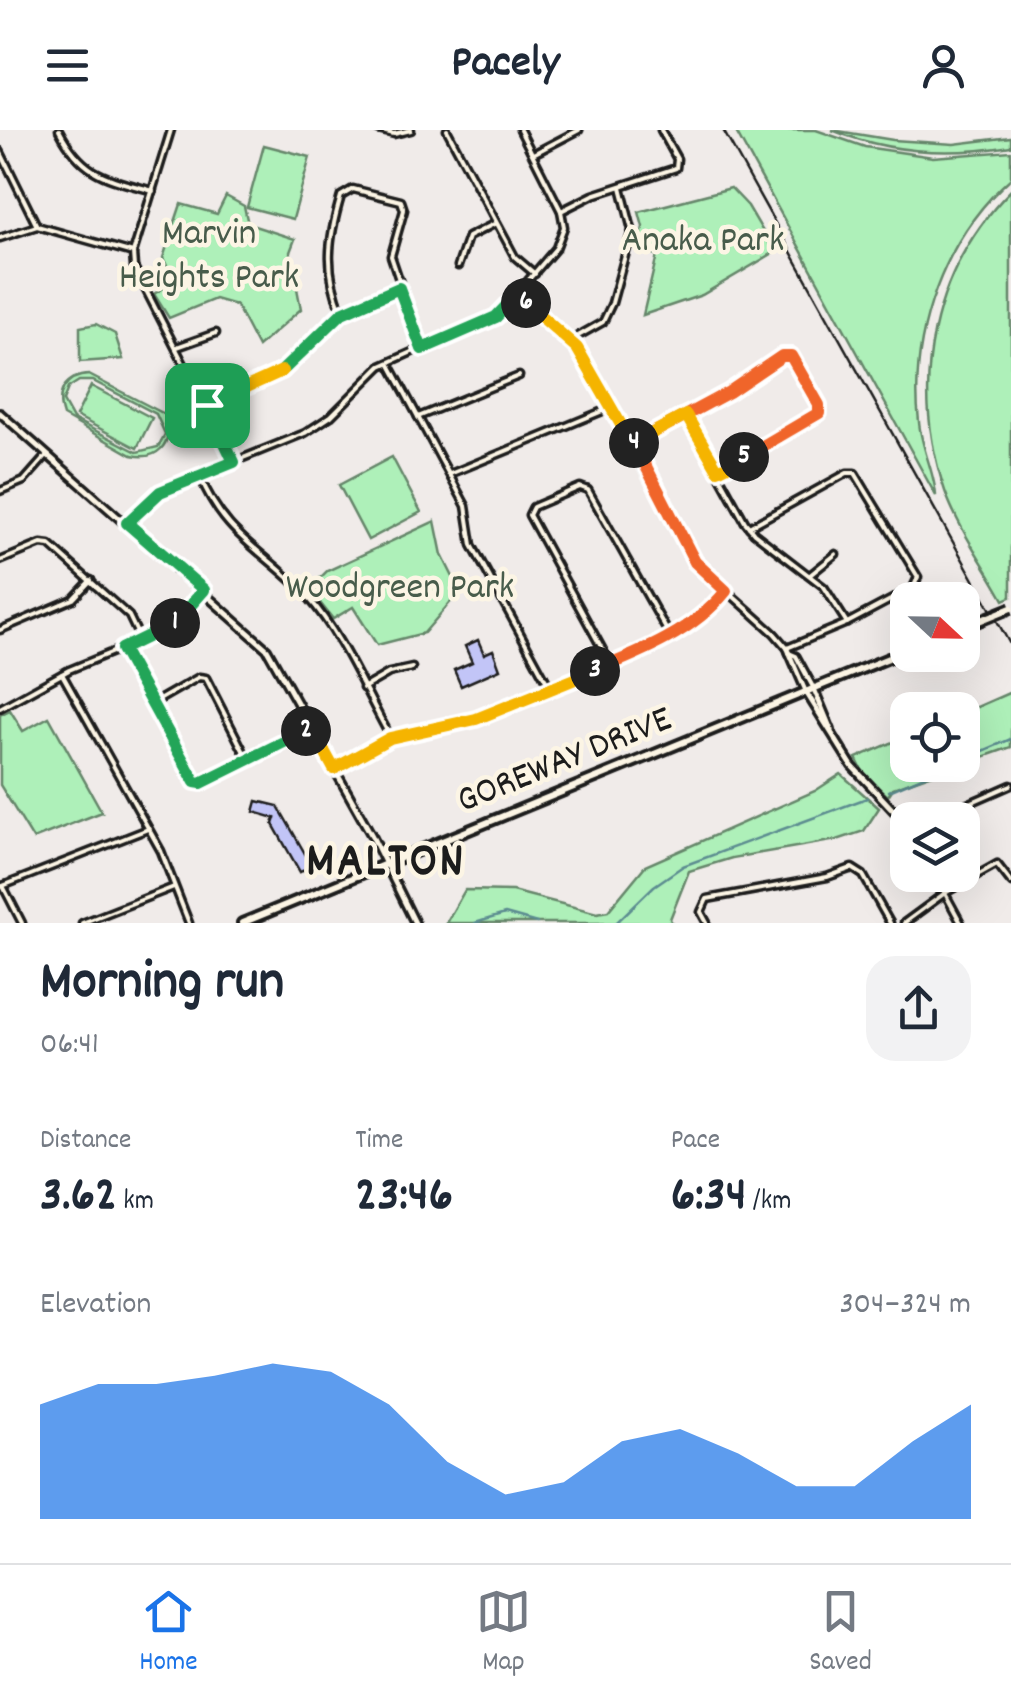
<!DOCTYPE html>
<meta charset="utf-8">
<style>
body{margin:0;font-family:Dekko,sans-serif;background:#f2f2f3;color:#1f2937;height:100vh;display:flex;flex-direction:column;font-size:38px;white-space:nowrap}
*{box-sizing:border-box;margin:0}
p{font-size:32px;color:#747a83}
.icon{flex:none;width:55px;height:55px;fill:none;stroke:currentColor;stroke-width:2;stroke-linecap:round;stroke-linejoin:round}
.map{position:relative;height:793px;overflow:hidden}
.drawer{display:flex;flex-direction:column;background:#fff;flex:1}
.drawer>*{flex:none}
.needle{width:65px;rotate:112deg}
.controls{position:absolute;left:890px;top:452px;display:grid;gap:20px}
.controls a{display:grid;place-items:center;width:90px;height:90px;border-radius:20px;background:#fff;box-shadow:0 10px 40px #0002;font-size:50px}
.pin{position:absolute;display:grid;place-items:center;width:85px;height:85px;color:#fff;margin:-42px;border-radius:20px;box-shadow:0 5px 15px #0006}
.km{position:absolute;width:50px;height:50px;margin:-25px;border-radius:50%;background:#222;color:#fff;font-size:28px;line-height:50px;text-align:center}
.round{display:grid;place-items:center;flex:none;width:105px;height:105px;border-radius:30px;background:#f2f2f3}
.headline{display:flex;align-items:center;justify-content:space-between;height:170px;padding:0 40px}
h1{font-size:55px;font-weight:800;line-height:75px}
.stats{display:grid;grid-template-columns:repeat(3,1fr);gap:15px;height:170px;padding:10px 40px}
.stats div{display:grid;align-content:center}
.stats b{font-size:50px;font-weight:800}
.stats small{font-size:28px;font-weight:400}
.stats p{font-size:28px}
.chart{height:280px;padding:20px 40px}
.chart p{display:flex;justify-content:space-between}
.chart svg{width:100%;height:180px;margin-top:10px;fill:#1a73e8;opacity:.7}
header{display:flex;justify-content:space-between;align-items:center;height:130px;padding:0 40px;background:#fff;font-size:45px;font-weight:800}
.tab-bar{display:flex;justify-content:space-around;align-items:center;height:140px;border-top:2px solid #e0e1e3;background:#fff;font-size:28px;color:#747a83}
.tab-bar a{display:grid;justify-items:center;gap:5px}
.tab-bar .active{color:#1a73e8}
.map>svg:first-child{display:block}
</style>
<header><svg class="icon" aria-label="menu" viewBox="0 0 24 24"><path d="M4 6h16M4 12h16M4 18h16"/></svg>Pacely<svg class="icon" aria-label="person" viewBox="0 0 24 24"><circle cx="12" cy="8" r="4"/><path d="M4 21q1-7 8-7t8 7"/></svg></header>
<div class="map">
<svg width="1011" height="793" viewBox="0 0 1011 793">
<rect width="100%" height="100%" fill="#f0ebe9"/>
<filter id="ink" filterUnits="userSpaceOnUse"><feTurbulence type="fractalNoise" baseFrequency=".01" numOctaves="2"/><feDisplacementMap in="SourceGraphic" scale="20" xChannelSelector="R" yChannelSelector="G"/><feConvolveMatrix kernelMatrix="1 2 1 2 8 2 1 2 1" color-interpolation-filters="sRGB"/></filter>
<g filter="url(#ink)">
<g fill="#aef0b9" stroke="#65866a" stroke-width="2.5" fill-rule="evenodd">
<path d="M735 0H816L865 17 933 27 1011 21V48C944 107 909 204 919 292 921 317 935 344 936 366Z"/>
<path d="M832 0 893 10 954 14 1011 7V16C951 26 888 23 832 0Z"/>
<path d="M264 15 310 27 293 89 247 77Z"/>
<path d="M731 58 748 76 775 122 702 165 643 185 657 125 638 120 643 97 639 82Z"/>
<path d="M1011 60V467L1004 470C985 435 958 398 945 361 909 254 931 141 1011 60Z"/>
<path d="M226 66 244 76 248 94 295 109 290 122 301 179 258 217 236 175 215 169 169 188 154 164 175 151 163 128 181 74 217 84Z"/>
<path d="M96 194 115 204 123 229 80 232V197Z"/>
<path d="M89 245 176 290 174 294 166 290C173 314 157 331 132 325L63 286C55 263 65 246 89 245ZM79 251H93L156 284 165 304 158 317 137 322 73 289 63 271 68 258Z"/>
<path d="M91 256 152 288 137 318 76 286Z"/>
<path d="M392 327 421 382 368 410 339 355Z"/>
<path d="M435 391 442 425 460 461 424 503 377 515 353 477 333 489 309 459 327 441Z"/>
<path d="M1011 562V617L963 634V583Z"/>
<path d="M10 580 23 601 49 587 102 682 33 709 0 655V585Z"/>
<path d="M907 606 908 635H958L893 658 888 666 865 646 856 628Z"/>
<path d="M841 644 879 678 864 701 837 710 732 728 689 741 670 789 672 793H446L465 760 512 761 597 783 608 781 645 736 815 661Z"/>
</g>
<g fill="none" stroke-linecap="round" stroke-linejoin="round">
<g stroke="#5b8c90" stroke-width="2.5">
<path d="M962 630 1011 609"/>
<path d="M889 661 950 635"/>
<path d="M475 793 505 784 537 793"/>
<path d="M616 793 654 756 683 736 867 668"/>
</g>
</g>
<g fill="#c2c5f7" stroke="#1c1c1c" stroke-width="2.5">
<path d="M478 510 484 524 493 520 500 539 461 556 454 540 472 532 465 516Z"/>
<path d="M257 671 278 676 312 736 300 742 273 694 275 688 254 682Z"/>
</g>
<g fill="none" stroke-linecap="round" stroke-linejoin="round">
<defs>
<g id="minor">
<path d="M59 0C83 46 106 48 153 61"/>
<path d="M171 0 133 123 134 137 234 332"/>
<path d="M378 0 394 4 411 0"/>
<path d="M447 0 515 127 535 144"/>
<path d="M0 21 37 96"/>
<path d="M533 24 579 0"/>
<path d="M561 81 593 65 676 38 677 29 661 0"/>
<path d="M0 108 37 96 133 123"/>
<path d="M458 136 468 107 494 94"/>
<path d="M517 165 577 218 695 432 774 503 787 518 806 562"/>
<path d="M342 183C324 140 328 110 341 66L353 59 401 71 404 80 391 126 422 218"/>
<path d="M571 210 603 192 612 173 632 100 621 57"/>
<path d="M177 217 216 203"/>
<path d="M389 233 466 376 472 415 550 558"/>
<path d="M207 275 277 245 342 183 399 158"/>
<path d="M686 285 745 392 754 403 824 457 847 493"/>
<path d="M418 287 519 246"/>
<path d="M632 315 729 261 782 226H791L819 275V283L718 340"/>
<path d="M450 344 610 278"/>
<path d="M200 346C225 408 266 421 308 467 343 507 365 562 391 608"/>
<path d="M0 361 24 351 47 325"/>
<path d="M127 393 152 368 166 359 305 303 331 286 381 236 501 182 556 118 564 97 561 81 520 0"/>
<path d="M749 397 847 343H855L918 447 913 458 847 493 787 518"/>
<path d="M0 431 41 414 50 415 129 486 140 509"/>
<path d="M810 445 836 424"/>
<path d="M0 500 73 469 91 450"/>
<path d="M122 519 195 651 201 653 310 598"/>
<path d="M789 523 796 526 814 559"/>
<path d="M611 535 529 385 533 377 580 357 588 360 671 508"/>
<path d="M62 544 161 721 189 793"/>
<path d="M363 558 389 543 412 538"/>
<path d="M152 574 199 547 206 548 248 630"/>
<path d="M0 578 69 540 164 501 204 461"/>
<path d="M334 639 391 608 476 589 658 515 714 475 726 461"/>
<path d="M931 690 1011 655"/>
<path d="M935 745 961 793"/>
<path d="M3 756 22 793"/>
<path d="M0 757 148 699"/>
<path d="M82 793 174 757"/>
<path d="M707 793 701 782 707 769 827 747 852 738 863 745 890 793"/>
<path d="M904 793 945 763 997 734 1011 752"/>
</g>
<g id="tertiary">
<path d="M0 283 267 519 372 706 415 793"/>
<path d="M814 559 831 600"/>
<path d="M806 562 852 636 908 696"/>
</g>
<path id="secondary" d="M242 793 908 520"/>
</defs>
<use href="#minor" stroke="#1c1c1c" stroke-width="11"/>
<use href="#tertiary" stroke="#1c1c1c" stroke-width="12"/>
<use href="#secondary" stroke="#1c1c1c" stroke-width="14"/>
<use href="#minor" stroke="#fcf5e5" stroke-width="4"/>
<use href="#tertiary" stroke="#fcf5e5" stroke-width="5"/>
<use href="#secondary" stroke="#fcf5e5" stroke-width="6"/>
<path stroke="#1c1c1c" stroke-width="2.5" d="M723 0 1011 516"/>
<defs>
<path id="secondary-bridge" d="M969 495 1011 478"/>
</defs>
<use href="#secondary-bridge" stroke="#1c1c1c" stroke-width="14" stroke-linecap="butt"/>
<use href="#secondary-bridge" stroke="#fcf5e5" stroke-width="6"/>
</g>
</g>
<g fill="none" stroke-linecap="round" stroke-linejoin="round" filter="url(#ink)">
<defs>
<path id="split-1" d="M175 493 204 460 127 393 160 362 234 332 207 275"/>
<path id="split-2" d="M175 493 122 519 195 652 201 653 306 601"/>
<path id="split-3" d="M306 601 311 597 334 639 390 608 476 589 595 541"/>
<path id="split-4" d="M595 541C642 522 694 501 726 461L695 432 634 313"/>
<path id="split-5" d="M634 313 729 262 782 226H791L819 275V283L744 327"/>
<path id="split-6" d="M526 173 577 218 632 314 686 285 718 340 744 327"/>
<path id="split-7" d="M282 241 342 183 399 158 422 219 496 187 517 165 526 173"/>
<path id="split-8" d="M207 275 282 241"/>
</defs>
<use href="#split-1" stroke="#fff" stroke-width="20"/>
<use href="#split-2" stroke="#fff" stroke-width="20"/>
<use href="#split-3" stroke="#fff" stroke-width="20"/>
<use href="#split-4" stroke="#fff" stroke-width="20"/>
<use href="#split-5" stroke="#fff" stroke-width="20"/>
<use href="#split-6" stroke="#fff" stroke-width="20"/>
<use href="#split-7" stroke="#fff" stroke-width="20"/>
<use href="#split-8" stroke="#fff" stroke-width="20"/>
<use href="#split-1" stroke="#22a559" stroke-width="12"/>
<use href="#split-2" stroke="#22a559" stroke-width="12"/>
<use href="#split-3" stroke="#f5b400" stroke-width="12"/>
<use href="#split-4" stroke="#f0652b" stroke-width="12"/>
<use href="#split-5" stroke="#f0652b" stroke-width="12"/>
<use href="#split-6" stroke="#f5b400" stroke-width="12"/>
<use href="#split-7" stroke="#22a559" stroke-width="12"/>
<use href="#split-8" stroke="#f5b400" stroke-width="12"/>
</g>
<g text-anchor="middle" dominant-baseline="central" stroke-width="9" stroke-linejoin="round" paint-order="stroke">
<g font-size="38" fill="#485c4b" stroke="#fcf5e5">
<text x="209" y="105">Marvin<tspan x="209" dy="44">Heights Park</tspan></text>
<text x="703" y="112">Anaka Park</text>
<text x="400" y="459">Woodgreen Park</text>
</g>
<g font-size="38" fill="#1c1c1c" stroke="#fcf5e5">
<text transform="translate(565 632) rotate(-22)">GOREWAY DRIVE</text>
</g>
<g font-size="48" font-weight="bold" letter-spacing="2.5" fill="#1c1c1c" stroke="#fcf5e5">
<text x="386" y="734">MALTON</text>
</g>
</g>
</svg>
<div class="controls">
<a><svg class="needle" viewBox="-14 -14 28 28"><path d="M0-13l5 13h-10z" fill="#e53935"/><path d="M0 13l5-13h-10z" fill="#747a83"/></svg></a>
<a><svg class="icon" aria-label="locate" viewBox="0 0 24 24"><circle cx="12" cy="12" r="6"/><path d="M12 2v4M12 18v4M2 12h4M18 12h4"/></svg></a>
<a><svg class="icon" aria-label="layers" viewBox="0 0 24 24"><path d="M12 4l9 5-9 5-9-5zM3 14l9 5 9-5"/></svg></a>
</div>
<div class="pin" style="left:207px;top:275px;background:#1e9e55"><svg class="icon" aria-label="arrive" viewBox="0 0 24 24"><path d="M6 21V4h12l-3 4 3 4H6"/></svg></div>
<b class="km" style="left:175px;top:493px">1</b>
<b class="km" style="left:306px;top:601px">2</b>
<b class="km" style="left:595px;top:541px">3</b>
<b class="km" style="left:634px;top:313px">4</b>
<b class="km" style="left:744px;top:327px">5</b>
<b class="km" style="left:526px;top:173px">6</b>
</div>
<section class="drawer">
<div class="headline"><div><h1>Morning run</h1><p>06:41</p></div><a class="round"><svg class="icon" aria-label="share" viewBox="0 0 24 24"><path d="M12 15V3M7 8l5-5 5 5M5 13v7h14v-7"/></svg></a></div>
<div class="stats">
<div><p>Distance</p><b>3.62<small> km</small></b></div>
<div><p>Time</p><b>23:46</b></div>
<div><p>Pace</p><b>6:34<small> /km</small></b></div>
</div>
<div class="chart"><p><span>Elevation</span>304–324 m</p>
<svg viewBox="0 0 160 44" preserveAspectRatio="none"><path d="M0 44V16L10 11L20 11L30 9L40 6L50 8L60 16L70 30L80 38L90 35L100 25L110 22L120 28L130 36L140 36L150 25L160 16V44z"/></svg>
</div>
</section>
<nav class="tab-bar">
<a class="active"><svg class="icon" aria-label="home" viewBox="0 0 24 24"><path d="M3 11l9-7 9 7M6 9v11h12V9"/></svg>Home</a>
<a><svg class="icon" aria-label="map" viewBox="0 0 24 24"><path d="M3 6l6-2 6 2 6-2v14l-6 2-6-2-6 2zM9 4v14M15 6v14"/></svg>Map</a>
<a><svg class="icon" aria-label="saved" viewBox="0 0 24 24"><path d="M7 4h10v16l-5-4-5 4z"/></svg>Saved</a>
</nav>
